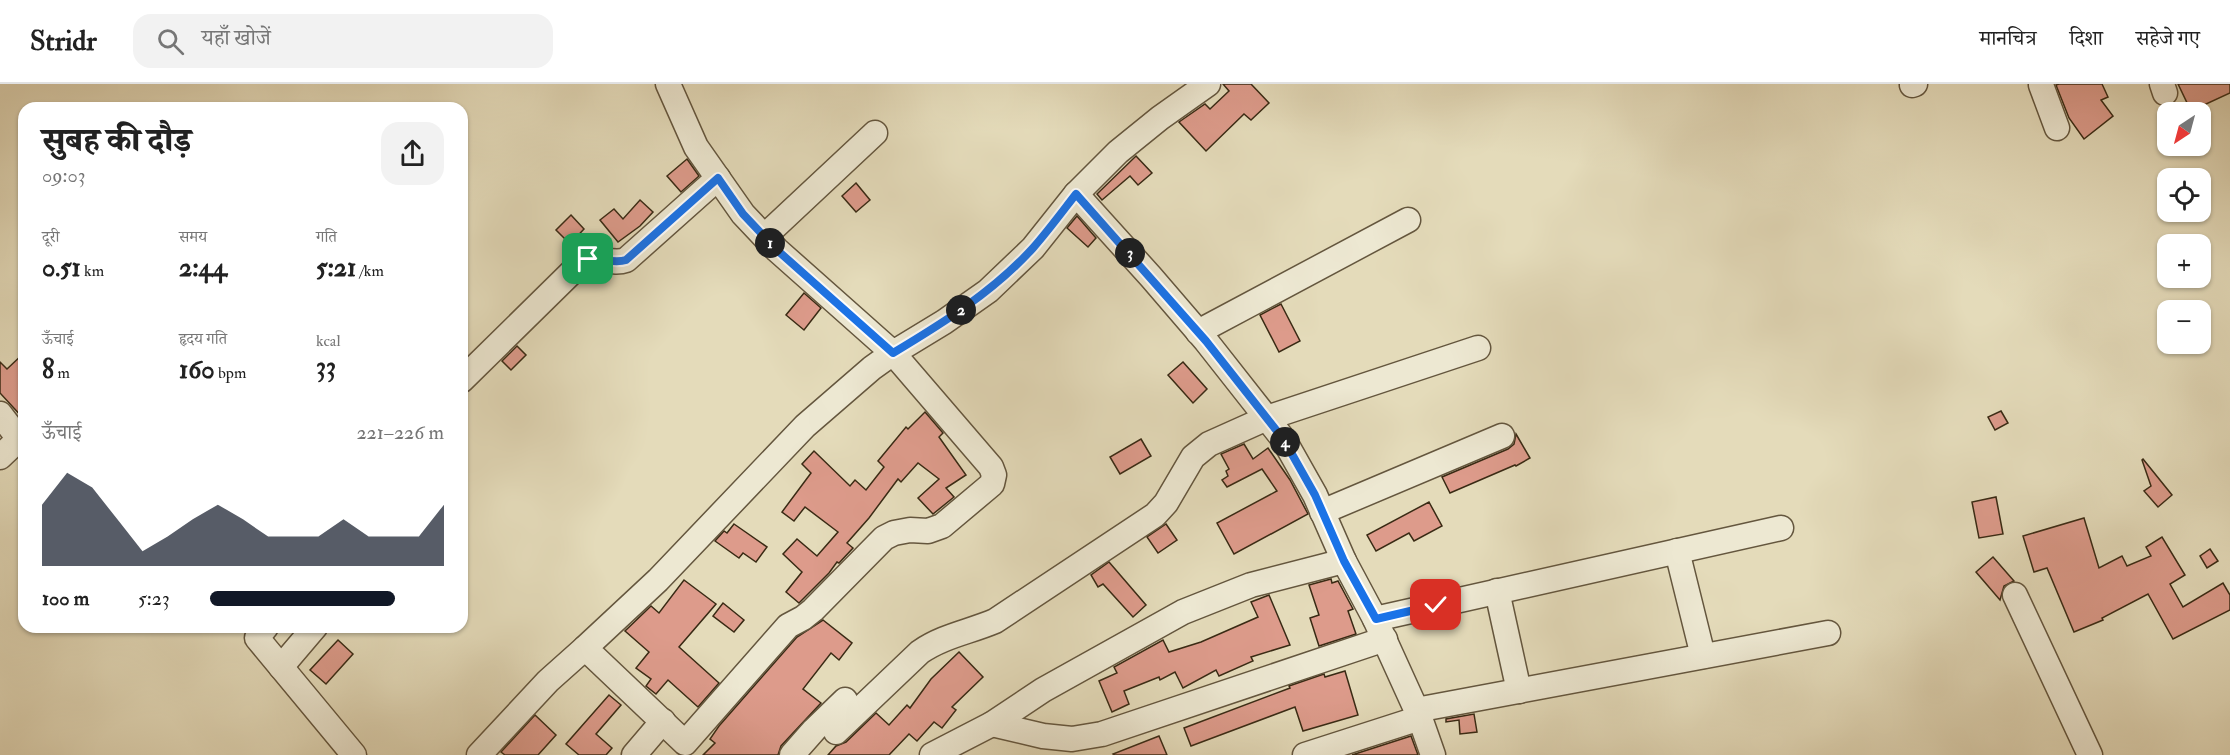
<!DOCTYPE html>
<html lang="hi">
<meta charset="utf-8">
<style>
body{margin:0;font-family:"IM FELL Double Pica","Noto Serif Devanagari",serif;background:#f2f2f2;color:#222;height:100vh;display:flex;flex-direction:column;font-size:22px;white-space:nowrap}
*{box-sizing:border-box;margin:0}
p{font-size:20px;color:#767676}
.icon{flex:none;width:33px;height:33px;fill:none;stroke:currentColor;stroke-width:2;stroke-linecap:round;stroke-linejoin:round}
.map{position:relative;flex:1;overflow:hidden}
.sheet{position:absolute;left:18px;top:18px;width:450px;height:531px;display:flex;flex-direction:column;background:#fff;border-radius:18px;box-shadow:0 2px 4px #0004}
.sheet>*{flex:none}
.needle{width:39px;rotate:216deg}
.fabs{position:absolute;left:2157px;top:18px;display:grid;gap:12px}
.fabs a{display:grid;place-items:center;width:54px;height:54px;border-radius:12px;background:#fff;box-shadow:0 2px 4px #0004;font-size:30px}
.pin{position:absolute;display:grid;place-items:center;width:51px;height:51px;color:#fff;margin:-26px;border-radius:12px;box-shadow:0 3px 9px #0006}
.km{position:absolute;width:30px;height:30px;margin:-15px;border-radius:50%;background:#222;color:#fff;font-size:16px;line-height:30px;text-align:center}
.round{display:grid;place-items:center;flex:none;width:63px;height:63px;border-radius:18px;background:#f2f2f2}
.head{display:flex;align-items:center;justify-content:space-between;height:102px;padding:0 24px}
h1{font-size:33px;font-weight:800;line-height:45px}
.stats{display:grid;grid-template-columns:repeat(3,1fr);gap:9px;height:102px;padding:6px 24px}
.stats div{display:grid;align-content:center}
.stats b{font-size:26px;font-weight:800}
.stats small{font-size:16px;font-weight:400}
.stats p{font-size:16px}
.chart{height:168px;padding:12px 24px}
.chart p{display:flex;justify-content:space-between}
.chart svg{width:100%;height:108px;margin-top:6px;fill:#111827;opacity:.7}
ul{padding:0 24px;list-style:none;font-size:20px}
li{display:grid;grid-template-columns:96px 72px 1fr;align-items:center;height:45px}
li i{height:15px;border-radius:8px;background:#111827}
header{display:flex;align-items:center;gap:36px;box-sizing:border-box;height:84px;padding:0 30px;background:#fff;border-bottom:2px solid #e0e0e0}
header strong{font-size:28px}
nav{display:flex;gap:33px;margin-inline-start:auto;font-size:21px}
.search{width:420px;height:54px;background:#f2f2f2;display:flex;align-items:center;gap:15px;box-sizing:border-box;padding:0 21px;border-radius:18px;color:#767676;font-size:22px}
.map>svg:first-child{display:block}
</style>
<header>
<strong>Stridr</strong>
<div class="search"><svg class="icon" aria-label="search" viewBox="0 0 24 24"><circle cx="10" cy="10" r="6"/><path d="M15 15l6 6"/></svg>यहाँ खोजें</div>
<nav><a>मानचित्र</a><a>दिशा</a><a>सहेजे गए</a></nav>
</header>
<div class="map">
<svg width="2230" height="671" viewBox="0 0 2230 671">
<rect width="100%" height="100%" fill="#e4dbba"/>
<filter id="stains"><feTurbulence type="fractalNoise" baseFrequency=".00333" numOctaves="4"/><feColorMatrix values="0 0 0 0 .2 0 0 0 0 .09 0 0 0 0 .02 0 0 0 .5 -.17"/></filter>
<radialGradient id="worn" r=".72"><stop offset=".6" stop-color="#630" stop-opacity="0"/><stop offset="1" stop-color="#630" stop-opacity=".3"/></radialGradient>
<g fill="#dd9b8b" stroke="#392a14" stroke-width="1.5">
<path d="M1223 0H1251L1269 19 1251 36 1244 30 1206 67 1179 38 1205 20 1210 25 1229 7Z"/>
<path d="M2059 0H2102L2108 13 2101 16 2113 32 2084 55 2069 34 2056 1Z"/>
<path d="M2178 0H2230V9L2191 27Z"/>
<path d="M1136 72 1152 89 1138 101 1130 92 1102 116 1097 110Z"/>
<path d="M687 75 699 92 681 108 667 92Z"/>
<path d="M856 99 870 116 856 128 842 112Z"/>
<path d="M640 116 653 128 640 142 618 158 600 136 614 125 623 135Z"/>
<path d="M571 131 584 145 570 160 556 146Z"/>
<path d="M1077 132 1096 154 1088 163 1067 144Z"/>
<path d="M804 209 821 224 804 246 786 231Z"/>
<path d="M1281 220 1300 257 1279 268 1260 231Z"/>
<path d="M517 262 526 271 511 286 502 277Z"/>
<path d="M24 269V335L0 309V278L7 285Z"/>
<path d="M1183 278 1207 305 1193 319 1168 291Z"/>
<path d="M2001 327 2008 339 1995 346 1988 333Z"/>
<path d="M925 328 943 349 939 353 966 391 946 404 954 413 933 430 918 414 939 395 918 379 901 398 898 395 869 434 847 459 853 464 839 479 837 478 829 489 799 519 786 508 802 488 783 470 797 455 817 472 838 448 805 423 794 437 782 428 811 389 802 380 814 367 850 402 855 396 866 406 884 383 878 377 906 343 908 345Z"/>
<path d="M1516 350 1530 374 1516 382 1515 381 1450 409 1442 393 1508 365 1514 360Z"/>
<path d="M1141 355 1151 372 1120 390 1110 373Z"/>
<path d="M1244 360 1253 375 1268 364 1290 396 1308 430 1234 470 1217 439 1277 407 1262 385 1227 403 1222 396 1228 392 1226 387 1229 385 1221 370Z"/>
<path d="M2143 375 2172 411 2158 423 2144 407 2151 402 2142 376Z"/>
<path d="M1996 413 2003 450 1979 454 1972 418Z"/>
<path d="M1429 418 1442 442 1414 457 1409 449 1376 467 1367 451Z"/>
<path d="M2084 434 2099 484 2122 472 2127 482 2151 472 2146 463 2162 453 2185 491 2170 500 2183 523 2223 499 2230 511V526L2173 555 2148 510 2102 534 2103 536 2074 548 2047 484 2034 488 2023 452Z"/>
<path d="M734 440 767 463 756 478 743 469 739 474 715 457 724 447 727 449Z"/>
<path d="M1166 440 1177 456 1158 469 1147 453Z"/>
<path d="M2210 465 2218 477 2207 484 2200 472Z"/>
<path d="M1993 473 2014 497 2004 502 2000 516 1976 488Z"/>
<path d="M1109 478 1146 521 1133 533 1103 500 1098 503 1091 491Z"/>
<path d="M1331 495 1332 499 1338 497 1353 525 1348 527 1356 550 1319 562 1310 534 1319 531 1309 501Z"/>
<path d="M684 496 716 520 679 563 719 599 698 623 668 596 656 610 646 602 651 595 636 584 649 568 625 547 651 522 659 529Z"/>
<path d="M1269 511 1290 561 1251 573 1253 577 1219 592 1216 586 1183 604 1175 588 1160 596 1159 593 1124 607 1129 620 1112 628 1099 597 1117 589 1114 583 1163 556 1169 568 1201 558 1258 533 1251 518Z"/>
<path d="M723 519 744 536 734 548 713 532Z"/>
<path d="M823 536 852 559 839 576 831 569 803 605 821 619 781 662 778 671H703L715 659 710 655 719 642 797 553Z"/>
<path d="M338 556 353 570 326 600 310 586Z"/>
<path d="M959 568 983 593 952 623 956 626 942 644 934 638 917 657 909 650 889 671H828L836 662 846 658 876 629 889 641 907 621 910 624 931 595Z"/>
<path d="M1345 587 1358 631 1303 647 1295 623 1191 662 1184 644 1290 604 1289 602 1324 590 1325 593Z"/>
<path d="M609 611 621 621 596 650 612 664 606 671H579L566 660Z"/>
<path d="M1474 630 1477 648 1460 650 1459 636 1446 638V635Z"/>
<path d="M535 631 556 651 538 671H505L501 668Z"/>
<path d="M1159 652 1167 671H1114L1113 670Z"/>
<path d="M1411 652 1418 671H1352Z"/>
</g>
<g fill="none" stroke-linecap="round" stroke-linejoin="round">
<defs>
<g id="minor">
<path d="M668 0 696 63 743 130 777 166 893 269 991 383 994 391 992 400 942 442 928 447 910 446 894 449 884 454 813 526 803 534 788 542 685 659 585 564 658 496 805 342 872 284 893 269 944 238 988 207 1033 164 1076 110 1151 193 1206 257 1284 356 1315 411 1344 477 1375 535 1420 634 1433 671"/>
<path d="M2162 0 2165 9"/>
<path d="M1912 1 1915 0"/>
<path d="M2041 1 2057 44"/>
<path d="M1076 110 1118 68 1160 34 1208 0"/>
<path d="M765 152 875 49"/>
<path d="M1198 248 1408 136"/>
<path d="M462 296 580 180C598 168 609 182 626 176L718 94"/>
<path d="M0 330 19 355 24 351"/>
<path d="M0 373 19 355"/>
<path d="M1322 428 1502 352"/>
<path d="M1677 467 1703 572"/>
<path d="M1497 507 1519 607"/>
<path d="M2015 511 2090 671"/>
<path d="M1375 535 1781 444"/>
<path d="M266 543 257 554 354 671"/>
<path d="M281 583 315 543"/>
<path d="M1416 626 1828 549"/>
<path d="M992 640 1043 652 1072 655 1102 650 1385 555"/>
<path d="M836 648 920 568C943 552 969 548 995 537L1155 431 1166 419 1193 373 1209 360 1267 334 1478 264"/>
<path d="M479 671 548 597 585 564"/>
<path d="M634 671 663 637"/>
<path d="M792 671 814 646 845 616"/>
<path d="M932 671 992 640 1043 606 1183 528 1251 501 1344 477"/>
<path d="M1305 671 1420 634"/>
</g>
</defs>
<use href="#minor" stroke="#64563e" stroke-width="27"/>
<use href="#minor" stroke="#ede8d2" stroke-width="24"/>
</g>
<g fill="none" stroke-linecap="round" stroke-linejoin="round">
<defs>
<path id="route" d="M588 175C601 174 614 180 626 176L718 94 743 130 777 166 893 269C943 239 993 208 1033 164 1048 147 1062 128 1076 110L1206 257 1284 356 1315 411 1344 477 1376 535 1436 521"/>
</defs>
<use href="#route" stroke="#fff" stroke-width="12"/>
<use href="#route" stroke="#1a73e8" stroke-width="8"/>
</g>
<rect width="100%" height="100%" filter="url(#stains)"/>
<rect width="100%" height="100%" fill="url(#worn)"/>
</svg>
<div class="fabs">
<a><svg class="needle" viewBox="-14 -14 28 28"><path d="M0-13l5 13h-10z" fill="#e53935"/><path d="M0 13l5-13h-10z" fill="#767676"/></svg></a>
<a><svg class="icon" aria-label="locate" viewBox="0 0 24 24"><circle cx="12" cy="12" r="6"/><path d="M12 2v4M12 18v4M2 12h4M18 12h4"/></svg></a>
<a>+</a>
<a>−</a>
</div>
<div class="pin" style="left:588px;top:175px;background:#1e9e55"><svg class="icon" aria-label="arrive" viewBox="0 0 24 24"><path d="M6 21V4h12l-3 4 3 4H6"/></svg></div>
<div class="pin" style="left:1436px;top:521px;background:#d93025"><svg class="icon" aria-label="check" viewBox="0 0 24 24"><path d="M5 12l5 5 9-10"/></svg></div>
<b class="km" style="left:770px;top:159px">1</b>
<b class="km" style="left:961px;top:226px">2</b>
<b class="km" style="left:1130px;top:169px">3</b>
<b class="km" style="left:1285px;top:358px">4</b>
<section class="sheet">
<div class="head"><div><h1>सुबह की दौड़</h1><p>09:03</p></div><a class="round"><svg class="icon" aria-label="share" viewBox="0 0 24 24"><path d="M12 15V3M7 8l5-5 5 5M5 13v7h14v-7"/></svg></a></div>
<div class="stats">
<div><p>दूरी</p><b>0.51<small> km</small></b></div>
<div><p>समय</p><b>2:44</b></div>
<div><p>गति</p><b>5:21<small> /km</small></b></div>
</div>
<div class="stats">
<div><p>ऊँचाई</p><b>8<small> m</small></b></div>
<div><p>हृदय गति</p><b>160<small> bpm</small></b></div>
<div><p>kcal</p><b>33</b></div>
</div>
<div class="chart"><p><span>ऊँचाई</span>221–226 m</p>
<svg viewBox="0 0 160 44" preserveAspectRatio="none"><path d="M0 44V19L10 6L20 12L30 25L40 38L50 32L60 25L70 19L80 25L90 32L100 32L110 32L120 25L130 32L140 32L150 32L160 19V44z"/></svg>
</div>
<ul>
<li><b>100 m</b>5:23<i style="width:79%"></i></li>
</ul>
</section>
</div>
